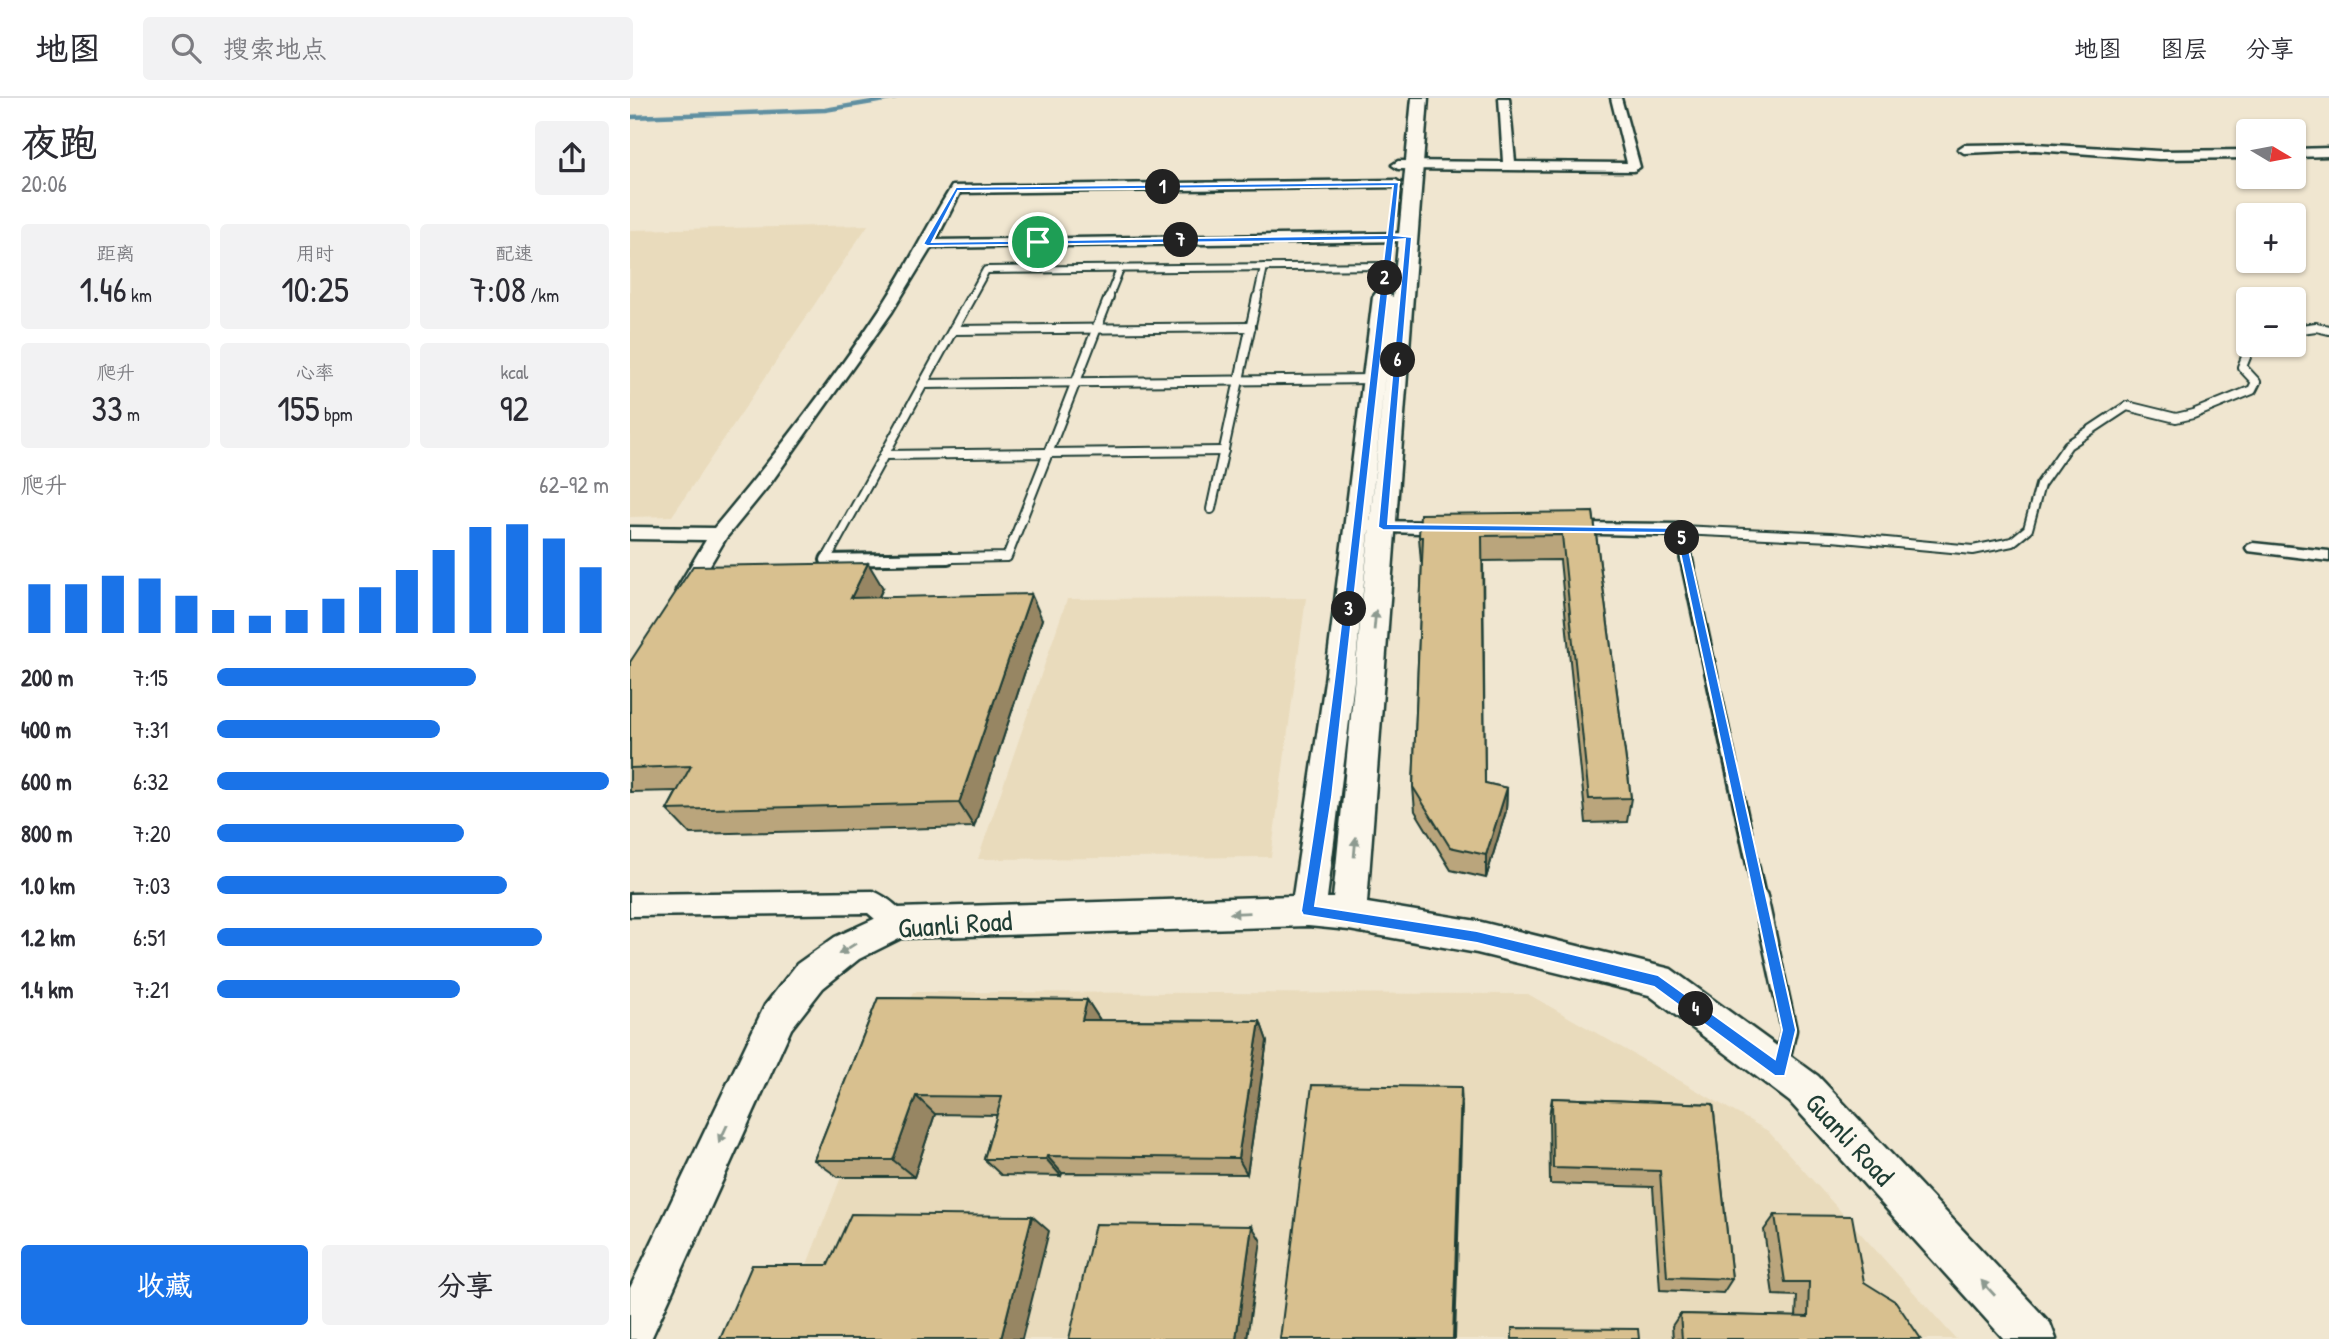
<!DOCTYPE html>
<html lang="zh">
<meta charset="utf-8">
<style>
body{margin:0;font-family:"Patrick Hand","LXGW WenKai TC",sans-serif;background:#f2f2f3;color:#2b2b33;height:100vh;display:flex;flex-direction:column;font-size:26px;white-space:nowrap}
*{box-sizing:border-box;margin:0}
p{font-size:23px;color:#7c7c81}
.icon{flex:none;width:38px;height:38px;fill:none;stroke:currentColor;stroke-width:2;stroke-linecap:round;stroke-linejoin:round}
.map{position:relative;flex:1;overflow:hidden}
.drawer{display:flex;flex-direction:column;background:#fff;width:630px}
.drawer>*{flex:none}
.needle{width:46px;rotate:100deg}
.buttons{position:absolute;left:1606px;top:21px;display:grid;gap:14px}
.buttons a{display:grid;place-items:center;width:70px;height:70px;border-radius:7px;background:#fff;box-shadow:0 2px 5px #0004;font-size:35px}
.pin{position:absolute;display:grid;place-items:center;width:60px;height:60px;color:#fff;margin:-30px;border:4px solid #fff;border-radius:50%;box-shadow:0 2px 7px #0007}
.km{position:absolute;width:35px;height:35px;margin:-18px;border-radius:50%;background:#222;color:#fff;font-size:19px;line-height:35px;text-align:center}
.round{display:grid;place-items:center;flex:none;width:74px;height:74px;border-radius:7px;background:#f2f2f3}
.overview{display:flex;align-items:center;justify-content:space-between;height:119px;padding:0 21px}
h1{font-size:38px;font-weight:600;line-height:52px}
.figures{display:grid;grid-template-columns:repeat(3,1fr);gap:10px;height:119px;padding:7px 21px}
.figures div{display:grid;align-content:center;border-radius:7px;background:#f2f2f3;text-align:center}
.figures b{font-size:35px;font-weight:600}
.figures small{font-size:19px;font-weight:400}
.figures p{font-size:19px}
.chart{height:196px;padding:14px 21px}
.chart p{display:flex;justify-content:space-between}
.chart svg{width:100%;height:126px;margin-top:7px;stroke:#1a73e8;stroke-width:6}
.action{display:flex;gap:14px;margin-top:auto;padding:14px 21px}
.action a{flex:1;height:80px;border-radius:7px;background:#1a73e8;color:#fff;font-size:28px;font-weight:600;line-height:80px;text-align:center}
.action a+a{background:#f2f2f3;color:#2b2b33}
ul{padding:0 21px;list-style:none;font-size:23px}
li{display:grid;grid-template-columns:112px 84px 1fr;align-items:center;height:52px}
li i{height:18px;border-radius:9px;background:#1a73e8}
header{display:flex;align-items:center;gap:42px;box-sizing:border-box;height:98px;padding:0 35px;background:#fff;border-bottom:2px solid #e1e1e2}
header strong{font-size:33px}
nav{display:flex;gap:38px;margin-inline-start:auto;font-size:24px}
.search{width:490px;height:63px;background:#f2f2f3;display:flex;align-items:center;gap:18px;box-sizing:border-box;padding:0 24px;border-radius:7px;color:#7c7c81;font-size:26px}
main{display:flex;flex:1;min-height:0}
.map>svg:first-child{display:block}
</style>
<header>
<strong>地图</strong>
<div class="search"><svg class="icon" aria-label="search" viewBox="0 0 24 24"><circle cx="10" cy="10" r="6"/><path d="M15 15l6 6"/></svg>搜索地点</div>
<nav><a>地图</a><a>图层</a><a>分享</a></nav>
</header>
<main>
<section class="drawer">
<div class="overview"><div><h1>夜跑</h1><p>20:06</p></div><a class="round"><svg class="icon" aria-label="share" viewBox="0 0 24 24"><path d="M12 15V3M7 8l5-5 5 5M5 13v7h14v-7"/></svg></a></div>
<div class="figures">
<div><p>距离</p><b>1.46<small> km</small></b></div>
<div><p>用时</p><b>10:25</b></div>
<div><p>配速</p><b>7:08<small> /km</small></b></div>
</div>
<div class="figures">
<div><p>爬升</p><b>33<small> m</small></b></div>
<div><p>心率</p><b>155<small> bpm</small></b></div>
<div><p>kcal</p><b>92</b></div>
</div>
<div class="chart"><p><span>爬升</span>62–92 m</p>
<svg viewBox="0 0 160 44" preserveAspectRatio="none"><path d="M5 44V27M15 44V27M25 44V24M35 44V25M45 44V31M55 44V36M65 44V38M75 44V36M85 44V32M95 44V28M105 44V22M115 44V15M125 44V7M135 44V6M145 44V11M155 44V21"/></svg>
</div>
<ul>
<li><b>200 m</b>7:15<i style="width:66%"></i></li>
<li><b>400 m</b>7:31<i style="width:57%"></i></li>
<li><b>600 m</b>6:32<i style="width:100%"></i></li>
<li><b>800 m</b>7:20<i style="width:63%"></i></li>
<li><b>1.0 km</b>7:03<i style="width:74%"></i></li>
<li><b>1.2 km</b>6:51<i style="width:83%"></i></li>
<li><b>1.4 km</b>7:21<i style="width:62%"></i></li>
</ul>
<div class="action"><a>收藏</a><a>分享</a></div>
</section>
<div class="map">
<svg width="1699" height="1241" viewBox="0 0 1699 1241">
<rect width="100%" height="100%" fill="#f0e6d0"/>
<filter id="ink" filterUnits="userSpaceOnUse"><feTurbulence type="fractalNoise" baseFrequency=".0143" numOctaves="2"/><feDisplacementMap in="SourceGraphic" scale="14" xChannelSelector="R" yChannelSelector="G"/><feConvolveMatrix kernelMatrix="1 2 1 2 8 2 1 2 1" color-interpolation-filters="sRGB"/></filter>
<g filter="url(#ink)">
<g fill="#e9dbbc">
<path d="M238 127 42 418 0 419V132Z"/>
<path d="M676 500 641 759 348 761 437 501Z"/>
<path d="M283 894 898 896 1138 1033 1326 1241H148Z"/>
</g>
<g fill="none" stroke-linecap="round" stroke-linejoin="round">
<path stroke="#5f8fa1" stroke-width="4.5" d="M0 19 195 12 266 0"/>
<defs>
<g id="service-far3">
<path d="M340 201 356 172 757 168"/>
<path d="M478 201 490 171"/>
<path d="M627 201 634 169"/>
</g>
<g id="service-far2">
<path d="M341 199 293 286 744 281"/>
<path d="M479 199 418 355 594 353"/>
<path d="M323 232 621 229"/>
<path d="M1664 232 1686 229 1699 232"/>
<path d="M254 357 293 286"/>
<path d="M581 411 627 199"/>
<path d="M196 462 254 357"/>
<path d="M212 462 377 459 418 355 254 357"/>
<path d="M1056 462 1050 432 1202 439 1343 452 1382 444 1398 431 1410 387 1438 347 1497 308 1546 320 1563 316 1622 292 1626 284 1612 269 1620 249 1626 247"/>
</g>
<g id="service-far1">
<path d="M197 460 196 462 318 460"/>
<path d="M1056 460 1130 801"/>
</g>
<path id="service" d="M1130 799 1159 932 1151 967"/>
<path id="pedestrian" d="M1623 445 1699 453V463L1618 453 1616 450 1618 447Z"/>
<g id="minor">
<path d="M869 0H879L885 64 997 65 981 0H991L1010 69 1004 73 768 71 762 67 768 63 873 64Z"/>
<path d="M1405 46 1529 53 1619 52V60L1529 61 1405 52 1334 55 1328 51 1334 47Z"/>
<path d="M1699 50V58L1664 59V51Z"/>
<path d="M766 82 772 86 770 89 330 95 306 142 778 135 785 139 778 143 301 150 262 214 140 386 96 440 62 497H48L46 492 76 442 0 441V429L84 430C143 360 201 285 252 208 277 169 297 128 322 88Z"/>
<path d="M737 423 817 424 826 430 817 436 731 433 728 429 731 425Z"/>
<path d="M937 425 1050 426 1059 432 1050 438 931 435 928 431 931 427Z"/>
<path d="M243 793C257 799 274 812 280 825L277 833 268 836 259 833 238 815 0 818V796Z"/>
</g>
<path id="secondary" d="M782 0H798L737 805 847 823 1041 871 1188 978 1420 1225 1426 1241H1374L1160 1004 1019 897 847 855 719 832 678 828 271 840 229 861 193 890 161 931 21 1241H0V1190L135 907 167 866 205 839 268 810 663 798 695 583 743 199 746 195 753 193 763 199ZM756 264 703 800H697L724 583Z"/>
</defs>
<use href="#service-far3" stroke="#1f3d34" stroke-width="10"/>
<use href="#service-far2" stroke="#1f3d34" stroke-width="12"/>
<use href="#service-far1" stroke="#1f3d34" stroke-width="16"/>
<use href="#service" stroke="#1f3d34" stroke-width="19"/>
<use href="#pedestrian" stroke="#1f3d34" stroke-width="5"/>
<use href="#minor" stroke="#1f3d34" stroke-width="5"/>
<use href="#secondary" stroke="#1f3d34" stroke-width="5"/>
<use href="#service-far3" stroke="#fbf7ec" stroke-width="6"/>
<use href="#service-far2" stroke="#fbf7ec" stroke-width="8"/>
<use href="#service-far1" stroke="#fbf7ec" stroke-width="10"/>
<use href="#service" stroke="#fbf7ec" stroke-width="14"/>
<use href="#pedestrian" fill="#fbf7ec" fill-rule="evenodd"/>
<use href="#minor" fill="#fbf7ec" fill-rule="evenodd"/>
<use href="#secondary" fill="#fbf7ec" fill-rule="evenodd"/>
</g>
<g fill="#baa57b" stroke="#1f3d34" stroke-width="2">
<path d="M963 414 1001 700 997 724 956 725 930 462 853 463 855 685 877 690 876 713 856 780 821 772 785 713 783 689 792 464H791L789 439Z"/>
<path d="M253 490 249 499 412 521 344 729 60 736 37 712 47 693 0 694V564Z"/>
<path d="M248 900 457 902 470 922 630 923 637 943 617 1076 432 1075 431 1078 371 1077 354 1061 367 1017 305 1016 284 1079H208L184 1062Z"/>
<path d="M922 1000 1083 1006 1102 1181 1093 1195 1030 1192 1023 1089 920 1086 919 1018Z"/>
<path d="M1145 1117 1234 1184 1291 1241H1043L1042 1228 1050 1216 1166 1219 1167 1198 1143 1197 1134 1132Z"/>
</g>
<g fill="#978664" stroke="#1f3d34" stroke-width="2">
<path d="M238 465 253 490 236 525 221 500Z"/>
<path d="M401 496 412 521 344 729 329 705Z"/>
<path d="M877 690 876 713 856 780V757Z"/>
<path d="M457 902 470 922H452Z"/>
<path d="M630 923 637 943 617 1076 608 1060Z"/>
<path d="M831 989 832 1008 825 1241H823Z"/>
<path d="M286 998 305 1016 284 1079 263 1062Z"/>
<path d="M417 1058 432 1075 431 1078 416 1061Z"/>
<path d="M402 1118 419 1133 392 1241H371Z"/>
<path d="M622 1128 631 1143 617 1241H606Z"/>
</g>
<g fill="#d8c08f" stroke="#1f3d34" stroke-width="2">
<path d="M963 414 1001 700 959 701 932 437 852 438 855 685 877 690 856 757 820 749 783 689 793 439H789L790 416Z"/>
<path d="M238 465 221 500 401 496 329 705 37 712 61 668 0 670V564L63 468Z"/>
<path d="M248 900 457 902 452 922 630 923 608 1060 417 1058 416 1061H354L372 999 286 998 263 1062H184Z"/>
<path d="M682 987 831 989 823 1241H650Z"/>
<path d="M922 1000 1083 1006 1102 1181 1037 1179 1030 1073 923 1070Z"/>
<path d="M221 1116 402 1118 371 1241H90L122 1167H198Z"/>
<path d="M1145 1117 1222 1118 1234 1184 1266 1204 1291 1241H1052L1050 1216 1178 1219 1179 1184H1155Z"/>
<path d="M465 1126 622 1128 606 1241H439Z"/>
<path d="M882 1230 1008 1231 1009 1241H882Z"/>
</g>
<defs><path id="oneway-solid" d="M-6-.8H1V-3.2L6.5 0L1 3.2V.8H-6Z" transform="scale(1.75)"/></defs>
<g fill="#8d9a90">
<use href="#oneway-solid" transform="translate(745 522) rotate(-85)"/>
<use href="#oneway-solid" transform="translate(725 749) rotate(-85)"/>
<use href="#oneway-solid" transform="translate(610 815) rotate(178)"/>
<use href="#oneway-solid" transform="translate(217 851) rotate(148)"/>
<use href="#oneway-solid" transform="translate(93 1036) rotate(115)"/>
<use href="#oneway-solid" transform="translate(1358 1190) rotate(-132)"/>
</g>
</g>
<path fill="#1a73e8" stroke="#fff" stroke-width="2" fill-rule="evenodd" d="M769 84 764 137 782 139 758 426 1054 430 1166 932 1155 978H1145L1024 889 847 845 673 817 671 813C708 590 728 366 756 142L297 148 293 146 326 89ZM763 88 757 137 302 144 328 93ZM775 141 748 429 753 432 1046 435 1152 932 1145 961 1028 877 847 833 685 808 702 699 764 142Z"/>
<g text-anchor="middle" dominant-baseline="central" stroke-width="6" stroke-linejoin="round" paint-order="stroke">
<g font-size="28" fill="#1f3d34" stroke="#fbf7ec">
<text transform="translate(325 826) rotate(-4)">Guanli Road</text>
<text transform="translate(1220 1041) rotate(47)">Guanli Road</text>
</g>
</g>
</svg>
<div class="buttons">
<a><svg class="needle" viewBox="-14 -14 28 28"><path d="M0-13l5 13h-10z" fill="#e53935"/><path d="M0 13l5-13h-10z" fill="#7c7c81"/></svg></a>
<a>+</a>
<a>−</a>
</div>
<div class="pin" style="left:408px;top:144px;background:#1e9e55"><svg class="icon" aria-label="arrive" viewBox="0 0 24 24"><path d="M6 21V4h12l-3 4 3 4H6"/></svg></div>
<b class="km" style="left:533px;top:89px">1</b>
<b class="km" style="left:755px;top:180px">2</b>
<b class="km" style="left:719px;top:511px">3</b>
<b class="km" style="left:1066px;top:911px">4</b>
<b class="km" style="left:1052px;top:440px">5</b>
<b class="km" style="left:768px;top:262px">6</b>
<b class="km" style="left:551px;top:142px">7</b>
</div>
</main>
